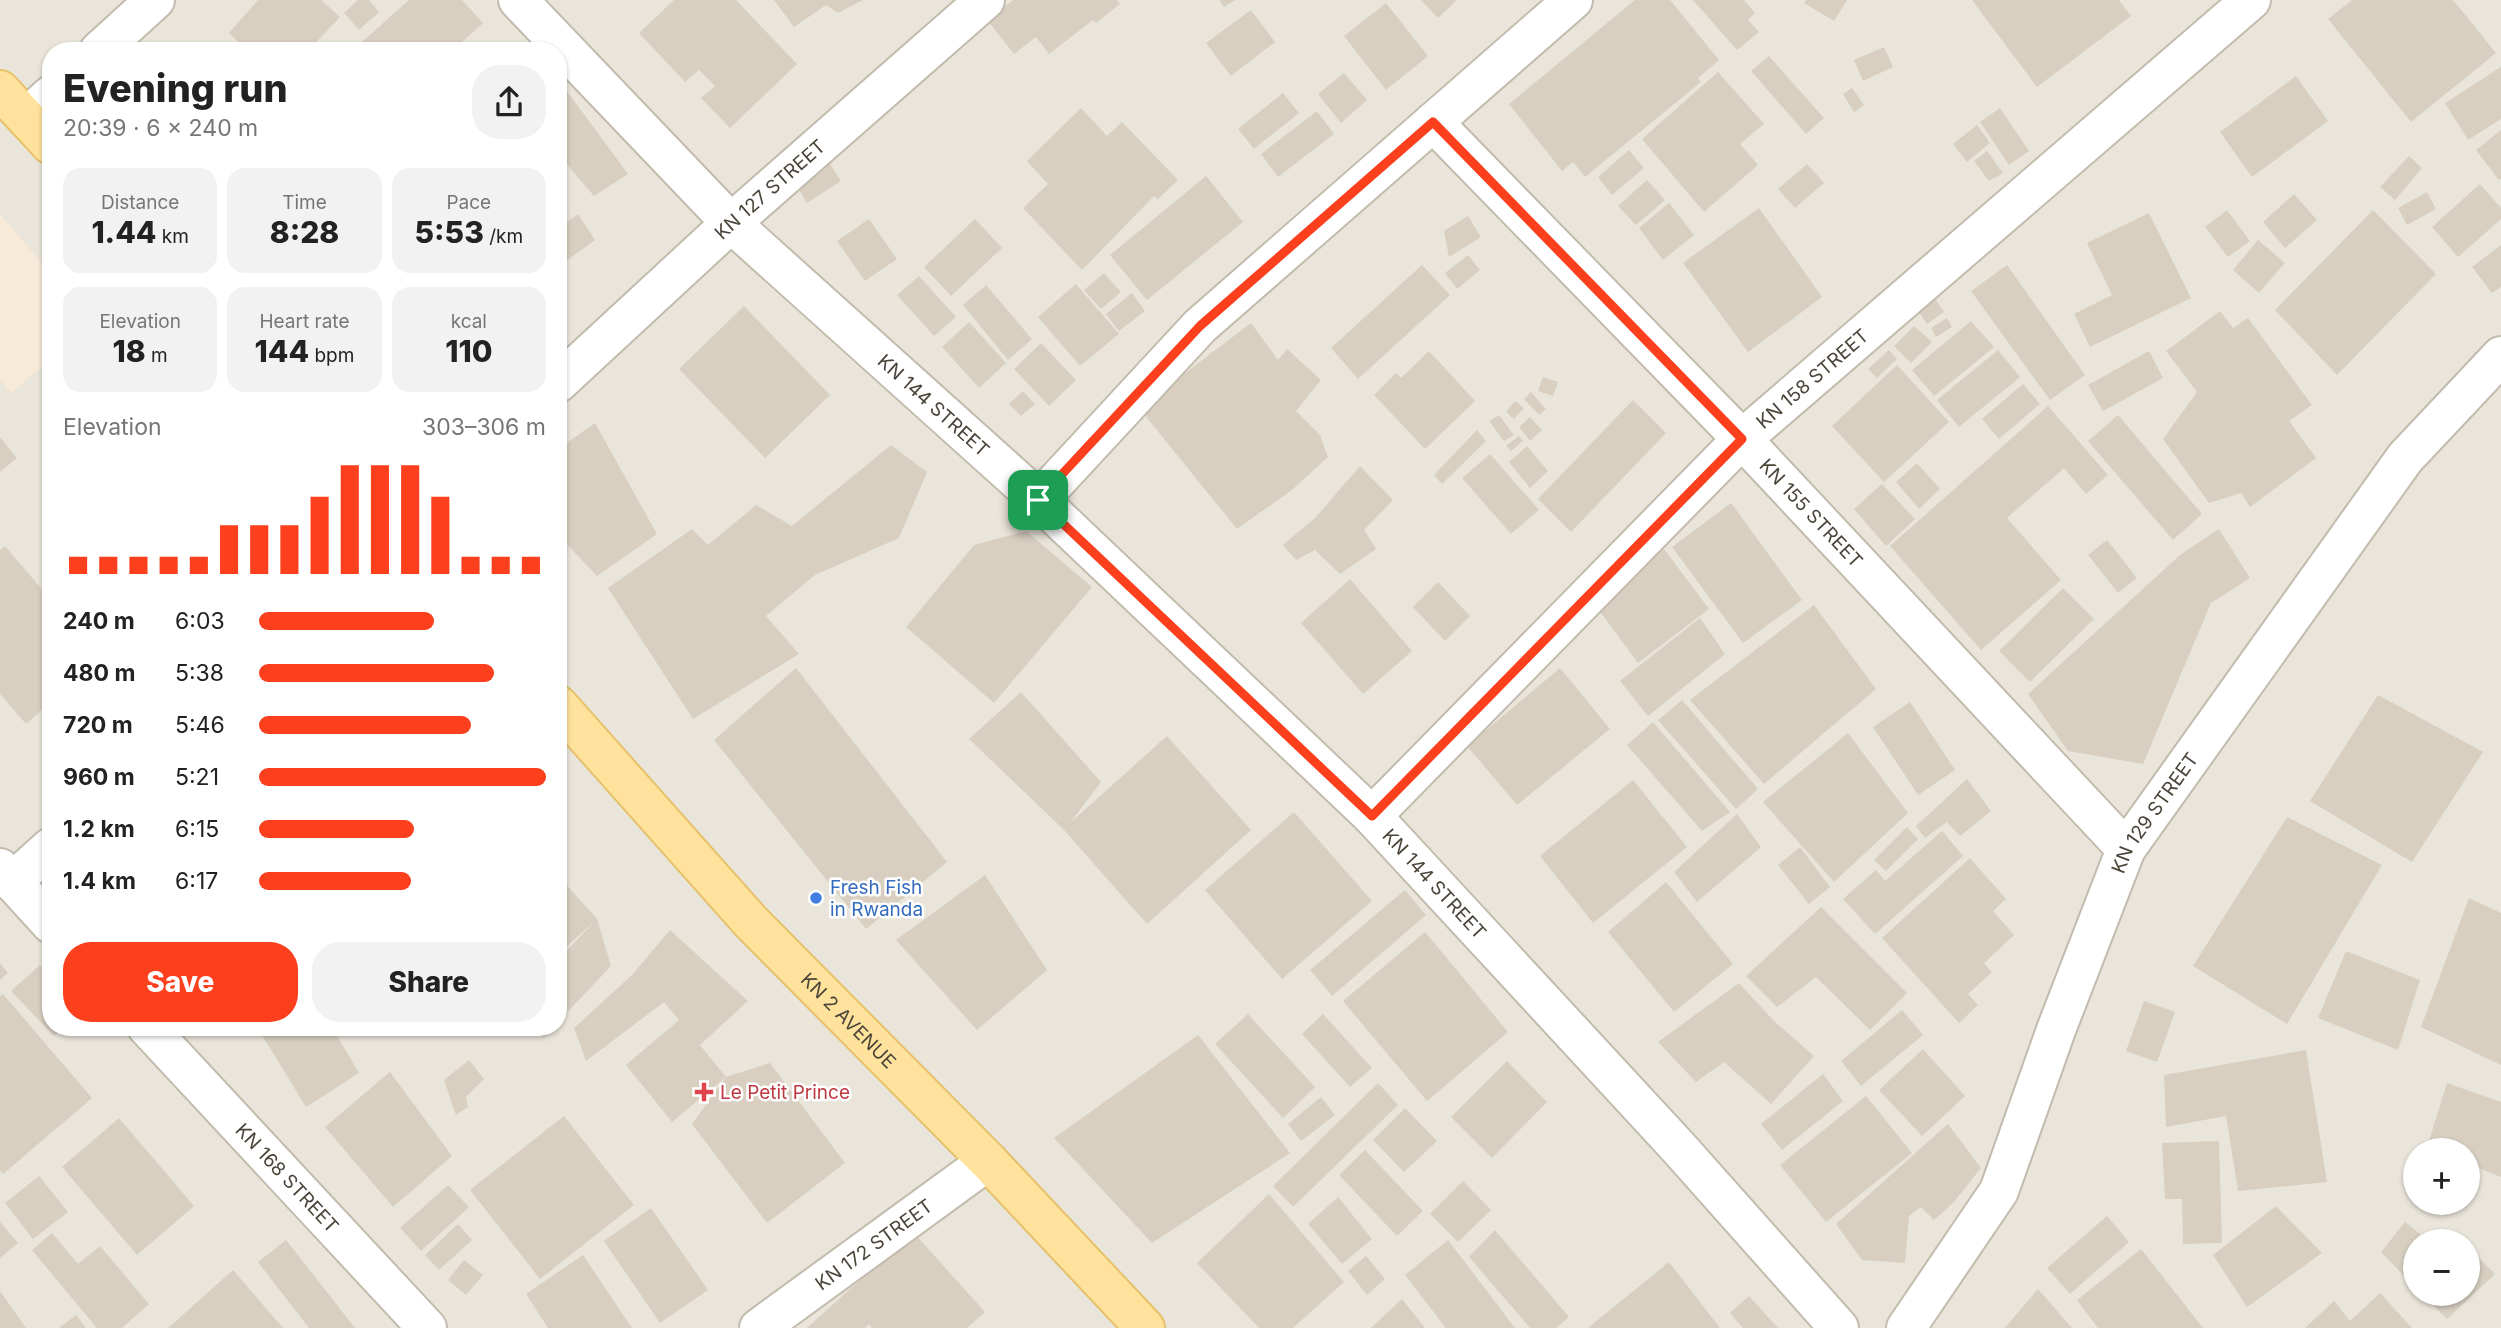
<!DOCTYPE html>
<meta charset="utf-8">
<style>
body{margin:0;font-family:Inter,sans-serif;background:#f2f2f2;color:#222;height:100vh;display:flex;flex-direction:column;font-size:26px;white-space:nowrap}
*{box-sizing:border-box;margin:0}
p{font-size:23px;color:#767676}
.icon{flex:none;width:38px;height:38px;fill:none;stroke:currentColor;stroke-width:2;stroke-linecap:round;stroke-linejoin:round}
.map{position:relative;flex:1;overflow:hidden}
.panel{position:absolute;left:42px;top:42px;width:525px;height:994px;display:flex;flex-direction:column;background:#fff;border-radius:28px;box-shadow:0 2px 5px #0004}
.panel>*{flex:none}
.tools{position:absolute;left:2403px;top:1138px;display:grid;gap:14px}
.tools a{display:grid;place-items:center;width:77px;height:77px;border-radius:50%;background:#fff;box-shadow:0 2px 5px #0004;font-size:35px}
.pin{position:absolute;display:grid;place-items:center;width:60px;height:60px;color:#fff;margin:-30px;border-radius:14px;box-shadow:0 4px 10px #0006}
.round{display:grid;place-items:center;flex:none;width:74px;height:74px;border-radius:28px;background:#f2f2f2}
.headline{display:flex;align-items:center;justify-content:space-between;height:119px;padding:0 21px}
h1{font-size:38px;font-weight:800;line-height:52px}
.stats{display:grid;grid-template-columns:repeat(3,1fr);gap:10px;height:119px;padding:7px 21px}
.stats div{display:grid;align-content:center;border-radius:18px;background:#f2f2f2;text-align:center}
.stats b{font-size:30px;font-weight:800}
.stats small{font-size:19px;font-weight:400}
.stats p{font-size:19px}
.chart{height:196px;padding:14px 21px}
.chart p{display:flex;justify-content:space-between}
.chart svg{width:100%;height:126px;margin-top:7px;stroke:#fc3f1d;stroke-width:6}
.button{display:flex;gap:14px;margin-top:auto;padding:14px 21px}
.button a{flex:1;height:80px;border-radius:28px;background:#fc3f1d;color:#fff;font-size:28px;font-weight:800;line-height:80px;text-align:center}
.button a+a{background:#f2f2f2;color:#222}
ul{padding:0 21px;list-style:none;font-size:23px}
li{display:grid;grid-template-columns:112px 84px 1fr;align-items:center;height:52px}
li i{height:18px;border-radius:9px;background:#fc3f1d}
.map>svg:first-child{display:block}
</style>
<div class="map">
<svg width="2501" height="1328" viewBox="0 0 2501 1328">
<rect width="100%" height="100%" fill="#f6f3ec"/>
<path fill="#eae5da" fill-rule="evenodd" d="M0 0H2501V1328H0ZM51 51H558V1027H51ZM2415 1150H2468V1202H2415ZM2415 1241H2468V1293H2415Z"/>
<path fill="#f7ead8" d="M0 214 51 274V359L11 393 0 380Z"/>
<g fill="#d8cfc1">
<path d="M258 0H321L340 17 308 51H248L229 33Z"/>
<path d="M358 0H369L379 12 359 30 344 13Z"/>
<path d="M409 0H462L483 23 452 51H352Z"/>
<path d="M674 0H736L797 64 730 128 701 98 715 86 699 70 685 82 639 33Z"/>
<path d="M774 0H863L838 13 826 5 794 27Z"/>
<path d="M1013 0H1117L1120 4 1096 23 1093 20 1049 54 1036 37 1014 54 987 20Z"/>
<path d="M1219 0H1235L1224 7Z"/>
<path d="M1421 0H1457L1438 18Z"/>
<path d="M1635 0H1670L1719 60 1698 78 1701 82 1585 177 1573 162 1562 171 1509 104Z"/>
<path d="M1693 0H1744L1755 13 1748 20 1759 32 1737 50Z"/>
<path d="M1806 0H1847L1834 21 1804 3Z"/>
<path d="M1972 0H2119L2131 16 2037 87Z"/>
<path d="M2352 0H2453L2496 53 2411 122 2328 19Z"/>
<path d="M1386 3 1428 56 1386 90 1344 36Z"/>
<path d="M1251 10 1275 42 1231 76 1206 43Z"/>
<path d="M1884 47 1893 67 1863 81 1854 60Z"/>
<path d="M1769 56 1824 118 1806 134 1751 71Z"/>
<path d="M2501 67V119L2468 140 2445 103Z"/>
<path d="M1718 72 1764 124 1740 144 1758 165 1704 212 1642 139Z"/>
<path d="M1344 73 1367 100 1341 123 1318 94Z"/>
<path d="M2296 76 2328 121 2252 177 2220 132Z"/>
<path d="M558 79 628 174 594 196 558 154Z"/>
<path d="M1852 88 1864 105 1854 112 1843 94Z"/>
<path d="M1283 93 1299 113 1254 149 1238 129Z"/>
<path d="M1081 108 1107 136 1122 122 1178 180 1158 199 1154 196 1082 270 1023 208 1048 184 1027 161Z"/>
<path d="M2000 108 2029 151 2009 165 1980 122Z"/>
<path d="M1317 111 1334 134 1278 177 1261 154Z"/>
<path d="M1977 125 1990 143 1967 162 1953 144Z"/>
<path d="M2501 130V179L2499 180 2476 150Z"/>
<path d="M1629 150 1644 168 1612 195 1598 177Z"/>
<path d="M1987 151 2003 173 1989 181 1974 161Z"/>
<path d="M2409 156 2422 168 2395 200 2380 187Z"/>
<path d="M558 159 567 170 558 177Z"/>
<path d="M830 164 841 181 807 203 797 186Z"/>
<path d="M1807 164 1824 183 1795 208 1778 189Z"/>
<path d="M1206 176 1243 222 1147 300 1110 255Z"/>
<path d="M1647 180 1665 200 1636 225 1618 206Z"/>
<path d="M2480 184 2501 208V219L2458 257 2432 227Z"/>
<path d="M2427 192 2436 209 2407 225 2398 208Z"/>
<path d="M2294 194 2317 220 2285 248 2263 222Z"/>
<path d="M1669 203 1694 235 1663 260 1639 228Z"/>
<path d="M1759 208 1822 297 1748 352 1683 263Z"/>
<path d="M2227 210 2250 241 2228 257 2205 227Z"/>
<path d="M2373 210 2436 274 2337 375 2275 310Z"/>
<path d="M2149 213 2191 298 2090 347 2074 314 2112 295 2087 243Z"/>
<path d="M578 214 595 240 558 267V228Z"/>
<path d="M1468 216 1481 237 1449 257 1444 231Z"/>
<path d="M869 219 897 259 865 281 837 241Z"/>
<path d="M975 219 1002 248 951 296 924 267Z"/>
<path d="M2258 240 2285 263 2259 293 2233 270Z"/>
<path d="M2501 245V287L2492 293 2472 267Z"/>
<path d="M1468 255 1480 270 1457 289 1445 273Z"/>
<path d="M1422 265 1450 295 1358 379 1331 348Z"/>
<path d="M2007 265 2085 375 2050 400 1971 291Z"/>
<path d="M1104 273 1121 292 1101 309 1084 290Z"/>
<path d="M919 276 956 317 934 336 897 295Z"/>
<path d="M1076 284 1119 334 1080 366 1038 317Z"/>
<path d="M986 285 1032 339 1008 360 963 305Z"/>
<path d="M1132 293 1145 311 1119 331 1106 314Z"/>
<path d="M1936 300 1944 312 1927 324 1919 312Z"/>
<path d="M744 306 830 395 765 458 679 369Z"/>
<path d="M2220 311 2233 328 2248 318 2312 405 2289 421 2316 458 2250 507 2241 493 2209 503 2163 439 2197 392 2166 351Z"/>
<path d="M1947 318 1952 327 1936 337 1931 328Z"/>
<path d="M1971 321 1994 347 1934 396 1912 370Z"/>
<path d="M969 322 1006 363 979 388 942 347Z"/>
<path d="M1251 323 1278 360 1287 349 1321 380 1296 411 1320 435 1328 457 1292 490 1237 529 1139 408Z"/>
<path d="M1914 326 1932 342 1911 363 1894 346Z"/>
<path d="M1041 343 1076 380 1049 406 1014 369Z"/>
<path d="M1889 350 1897 359 1877 378 1868 369Z"/>
<path d="M1998 350 2020 377 1959 427 1937 400Z"/>
<path d="M1429 351 1475 401 1425 449 1374 395 1396 373 1401 378Z"/>
<path d="M2149 351 2163 378 2103 411 2088 385Z"/>
<path d="M1897 365 1949 422 1884 482 1832 426Z"/>
<path d="M1543 377 1558 382 1553 396 1538 391Z"/>
<path d="M2023 384 2040 404 1999 439 1982 419Z"/>
<path d="M1023 391 1035 404 1021 416 1009 404Z"/>
<path d="M1531 392 1546 409 1539 415 1524 399Z"/>
<path d="M1633 400 1666 433 1571 532 1538 499Z"/>
<path d="M1515 401 1524 408 1514 419 1506 412Z"/>
<path d="M2048 406 2108 475 2086 494 2064 468 2007 518 2061 580 1981 650 1890 546Z"/>
<path d="M1499 415 1514 435 1504 441 1489 421Z"/>
<path d="M2118 415 2202 514 2173 540 2088 441Z"/>
<path d="M1530 417 1542 430 1530 441 1519 427Z"/>
<path d="M595 423 657 534 597 576 558 535V449Z"/>
<path d="M1477 430 1486 441 1442 484 1434 475Z"/>
<path d="M1519 436 1523 441 1511 451 1506 446Z"/>
<path d="M0 437 17 458 0 472Z"/>
<path d="M891 445 927 472 899 538 815 575 766 616 799 654 693 719 608 588 692 529 708 545 756 505 792 526Z"/>
<path d="M1527 446 1548 471 1530 488 1509 462Z"/>
<path d="M1490 454 1539 510 1511 534 1462 478Z"/>
<path d="M1917 463 1940 489 1919 509 1896 482Z"/>
<path d="M1360 466 1393 500 1364 530 1376 549 1340 574 1315 550 1296 560 1283 545 1316 517Z"/>
<path d="M1882 484 1915 519 1886 546 1854 509Z"/>
<path d="M1731 503 1802 600 1743 643 1672 547Z"/>
<path d="M2219 529 2250 578 2211 603 2143 764 2068 751 2028 694 2180 555Z"/>
<path d="M1026 531 1092 587 994 703 906 627 974 545Z"/>
<path d="M2107 540 2137 578 2118 593 2088 555Z"/>
<path d="M5 546 51 600V702L26 724 0 694V550Z"/>
<path d="M1664 549 1709 609 1638 663 1593 602Z"/>
<path d="M1350 579 1412 651 1363 694 1301 623Z"/>
<path d="M1438 582 1470 616 1445 641 1413 607Z"/>
<path d="M2063 588 2094 619 2030 682 1999 651Z"/>
<path d="M1814 605 1876 689 1764 784 1690 700Z"/>
<path d="M1700 618 1725 654 1648 716 1620 681Z"/>
<path d="M796 668 947 862 866 929 714 740Z"/>
<path d="M1560 668 1610 729 1517 805 1467 746Z"/>
<path d="M1021 692 1101 782 1070 823 1167 736 1251 830 1147 924 1064 830 969 739Z"/>
<path d="M2378 695 2483 752 2412 862 2310 801Z"/>
<path d="M1682 700 1758 789 1736 809 1658 720Z"/>
<path d="M1910 702 1955 770 1918 795 1873 727Z"/>
<path d="M1653 722 1730 812 1702 831 1627 745Z"/>
<path d="M1848 733 1908 813 1834 882 1763 802Z"/>
<path d="M1967 779 1991 811 1960 836 1947 822 1925 838 1916 826Z"/>
<path d="M1633 780 1687 847 1593 923 1540 856Z"/>
<path d="M1294 812 1372 901 1282 979 1205 890Z"/>
<path d="M1737 814 1761 847 1697 902 1674 872Z"/>
<path d="M2287 817 2382 865 2287 1024 2193 966Z"/>
<path d="M1907 827 1918 839 1886 871 1874 860Z"/>
<path d="M1942 831 1963 856 1875 934 1843 899 1876 870 1885 881Z"/>
<path d="M1800 847 1830 887 1809 904 1778 865Z"/>
<path d="M1970 858 2006 899 1993 911 2014 935 1984 963 1992 972 1968 994 1978 1005 1959 1023 1882 938Z"/>
<path d="M985 875 1047 970 977 1030 896 940Z"/>
<path d="M564 882 597 919 611 966 558 1022V960L594 922 558 954V886Z"/>
<path d="M1666 882 1733 964 1674 1012 1608 932Z"/>
<path d="M1405 890 1426 915 1332 996 1310 970Z"/>
<path d="M2469 898 2501 913V1065L2421 1027Z"/>
<path d="M1821 907 1907 993 1870 1030 1816 977 1777 1007 1746 976Z"/>
<path d="M670 930 748 1001 700 1045 726 1077 770 1063 845 1163 767 1223 692 1124 726 1077 672 1122 626 1065 679 1020 664 1002 586 1061 574 1028 632 975Z"/>
<path d="M1425 932 1508 1032 1427 1101 1343 1001Z"/>
<path d="M2346 951 2420 980 2398 1050 2318 1018Z"/>
<path d="M0 963 8 973 0 980Z"/>
<path d="M40 965 51 976V1027H64L54 1036 11 991Z"/>
<path d="M1739 983 1774 1021 1814 1056 1771 1104 1724 1062 1696 1082 1658 1042Z"/>
<path d="M3 994 92 1098 3 1174 0 1170V996Z"/>
<path d="M2144 1001 2175 1012 2157 1062 2126 1051Z"/>
<path d="M1902 1010 1923 1035 1861 1086 1841 1061Z"/>
<path d="M1248 1014 1315 1087 1283 1118 1215 1044Z"/>
<path d="M1323 1014 1372 1068 1350 1087 1302 1034Z"/>
<path d="M268 1027H332L359 1073 306 1107 260 1032Z"/>
<path d="M532 1027H554L544 1038Z"/>
<path d="M1198 1035 1290 1153 1152 1243 1054 1138Z"/>
<path d="M1923 1049 1965 1096 1922 1136 1879 1090Z"/>
<path d="M2306 1050 2327 1182 2238 1191 2226 1116 2166 1127 2164 1075Z"/>
<path d="M469 1060 484 1079 466 1097 468 1107 456 1115 444 1080Z"/>
<path d="M1507 1061 1547 1102 1492 1158 1451 1117Z"/>
<path d="M390 1072 452 1156 393 1207 325 1127Z"/>
<path d="M1823 1074 1843 1101 1782 1150 1761 1124Z"/>
<path d="M1378 1083 1398 1105 1293 1207 1273 1186Z"/>
<path d="M2447 1083 2501 1102V1177L2468 1164V1150L2427 1147Z"/>
<path d="M1866 1096 1912 1153 1826 1222 1780 1165Z"/>
<path d="M1321 1097 1335 1115 1301 1141 1288 1124Z"/>
<path d="M1405 1108 1437 1141 1404 1172 1373 1140Z"/>
<path d="M564 1116 634 1205 540 1279 470 1190Z"/>
<path d="M119 1118 194 1206 137 1255 62 1167Z"/>
<path d="M1948 1124 1981 1168 1953 1203 1934 1220 1921 1207 1909 1216 1905 1263 1862 1260 1836 1224Z"/>
<path d="M2219 1141 2222 1243 2183 1244 2182 1199H2165L2162 1143Z"/>
<path d="M1365 1150 1423 1211 1397 1236 1339 1175Z"/>
<path d="M39 1176 68 1212 33 1239 5 1203Z"/>
<path d="M1463 1181 1491 1210 1458 1242 1430 1214Z"/>
<path d="M448 1185 469 1207 421 1251 400 1228Z"/>
<path d="M1269 1194 1344 1282 1293 1328H1259L1197 1263Z"/>
<path d="M1338 1197 1372 1239 1342 1264 1308 1224Z"/>
<path d="M2276 1206 2322 1253 2247 1307 2213 1255Z"/>
<path d="M651 1208 708 1290 660 1323 604 1241Z"/>
<path d="M2107 1216 2129 1242 2070 1294 2047 1268Z"/>
<path d="M0 1222 18 1243 0 1258Z"/>
<path d="M2405 1222 2429 1241H2415V1287L2381 1252Z"/>
<path d="M458 1224 472 1240 439 1270 425 1255Z"/>
<path d="M1495 1230 1569 1317 1556 1328H1530L1469 1257Z"/>
<path d="M913 1232 985 1312 967 1328H872L869 1324 865 1328H807Z"/>
<path d="M52 1233 78 1264 100 1246 149 1304 122 1328H97L32 1250Z"/>
<path d="M286 1240 355 1328H309L258 1262Z"/>
<path d="M1448 1240 1515 1328H1446L1405 1275Z"/>
<path d="M2141 1249 2203 1328H2098L2077 1300Z"/>
<path d="M2473 1252 2495 1274 2447 1319 2421 1293H2468V1256Z"/>
<path d="M583 1255 632 1328H548L526 1294Z"/>
<path d="M1366 1256 1385 1279 1367 1295 1348 1271Z"/>
<path d="M464 1260 483 1275 466 1295 448 1280Z"/>
<path d="M1669 1262 1720 1328H1588Z"/>
<path d="M233 1270 283 1328H168Z"/>
<path d="M2038 1289 2072 1328H2005Z"/>
<path d="M0 1291 26 1328H0Z"/>
<path d="M2380 1293 2412 1328H2305L2334 1301 2350 1321Z"/>
<path d="M1749 1296 1778 1328H1743L1730 1313Z"/>
<path d="M1402 1299 1425 1328H1371Z"/>
<path d="M76 1315 86 1328H59Z"/>
</g>
<g fill="none" stroke-linecap="round" stroke-linejoin="round">
<defs>
<g id="minor">
<path id="s1" d="M518 0 731 223 1039 500 1372 816 1678 1147 1839 1328"/>
<path d="M99 51 155 0"/>
<path d="M26 118 51 95"/>
<path id="s2" d="M1433 122 1742 439 2126 849"/>
<path id="s3" d="M558 383 731 223 985 0"/>
<path d="M1039 500 1200 326 1573 0"/>
<path id="s4" d="M1372 816 1742 439 2251 0"/>
<path d="M0 868 51 924"/>
<path d="M12 882 51 847"/>
<path id="s5" d="M147 1027 427 1328"/>
<path id="s6" d="M759 1328 988 1161"/>
<path id="s7" d="M1906 1328 1999 1191 2056 1030 2126 849 2405 458 2501 356"/>
</g>
<g id="major">
<path d="M0 90 51 145"/>
<path id="s8" d="M558 705 751 922 988 1161 1145 1328"/>
</g>
</defs>
<use href="#minor" stroke="#c2bbae" stroke-width="42"/>
<use href="#major" stroke="#e6c16a" stroke-width="42"/>
<use href="#minor" stroke="#fff" stroke-width="38"/>
<use href="#major" stroke="#ffe39c" stroke-width="38"/>
</g>
<g fill="none" stroke-linecap="round" stroke-linejoin="round">
<defs>
<path id="route" d="M1433 122 1742 439 1372 816 1038 500 1200 326Z"/>
</defs>
<use href="#route" stroke="#fff" stroke-width="14"/>
<use href="#route" stroke="#fc3f1d" stroke-width="9"/>
</g>
<circle fill="#3f7fe0" stroke="#fff" stroke-width="2.5" cx="816" cy="898" r="7"/>
<path fill="#e0444e" stroke="#fff" stroke-width="2.5" d="M700.5 1081.5h7v7h7v7h-7v7h-7v-7h-7v-7h7z"/>
<g text-anchor="middle" dominant-baseline="central" stroke-width="5" stroke-linejoin="round" paint-order="stroke">
<g font-size="19" fill="#4b4439" stroke="#fff">
<text stroke="none"><textPath href="#s3" startOffset="287">KN 127 STREET</textPath></text>
<text stroke="none"><textPath href="#s4" startOffset="621">KN 158 STREET</textPath></text>
<text stroke="none"><textPath href="#s1" startOffset="581">KN 144 STREET</textPath></text>
<text stroke="none"><textPath href="#s2" startOffset="544">KN 155 STREET</textPath></text>
<text stroke="none"><textPath href="#s7" startOffset="576">KN 129 STREET</textPath></text>
<text stroke="none"><textPath href="#s1" startOffset="1274">KN 144 STREET</textPath></text>
<text stroke="none"><textPath href="#s8" startOffset="429">KN 2 AVENUE</textPath></text>
<text stroke="none"><textPath href="#s5" startOffset="206">KN 168 STREET</textPath></text>
<text stroke="none"><textPath href="#s6" startOffset="142">KN 172 STREET</textPath></text>
</g>
<g font-size="19" fill="#366cbe" stroke="#fff" text-anchor="start">
<text x="830" y="887">Fresh Fish<tspan x="830" dy="22">in Rwanda</tspan></text>
</g>
<g font-size="19" fill="#be3a42" stroke="#fff" text-anchor="start">
<text x="720" y="1092">Le Petit Prince</text>
</g>
</g>
</svg>
<div class="tools">
<a>+</a>
<a>−</a>
</div>
<div class="pin" style="left:1038px;top:500px;background:#1e9e55"><svg class="icon" aria-label="arrive" viewBox="0 0 24 24"><path d="M6 21V4h12l-3 4 3 4H6"/></svg></div>
<section class="panel">
<div class="headline"><div><h1>Evening run</h1><p>20:39 · 6 × 240 m</p></div><a class="round"><svg class="icon" aria-label="share" viewBox="0 0 24 24"><path d="M12 15V3M7 8l5-5 5 5M5 13v7h14v-7"/></svg></a></div>
<div class="stats">
<div><p>Distance</p><b>1.44<small> km</small></b></div>
<div><p>Time</p><b>8:28</b></div>
<div><p>Pace</p><b>5:53<small> /km</small></b></div>
</div>
<div class="stats">
<div><p>Elevation</p><b>18<small> m</small></b></div>
<div><p>Heart rate</p><b>144<small> bpm</small></b></div>
<div><p>kcal</p><b>110</b></div>
</div>
<div class="chart"><p><span>Elevation</span>303–306 m</p>
<svg viewBox="0 0 160 44" preserveAspectRatio="none"><path d="M5 44V38M15 44V38M25 44V38M35 44V38M45 44V38M55 44V27M65 44V27M75 44V27M85 44V17M95 44V6M105 44V6M115 44V6M125 44V17M135 44V38M145 44V38M155 44V38"/></svg>
</div>
<ul>
<li><b>240 m</b>6:03<i style="width:61%"></i></li>
<li><b>480 m</b>5:38<i style="width:82%"></i></li>
<li><b>720 m</b>5:46<i style="width:74%"></i></li>
<li><b>960 m</b>5:21<i style="width:100%"></i></li>
<li><b>1.2 km</b>6:15<i style="width:54%"></i></li>
<li><b>1.4 km</b>6:17<i style="width:53%"></i></li>
</ul>
<div class="button"><a>Save</a><a>Share</a></div>
</section>
</div>
